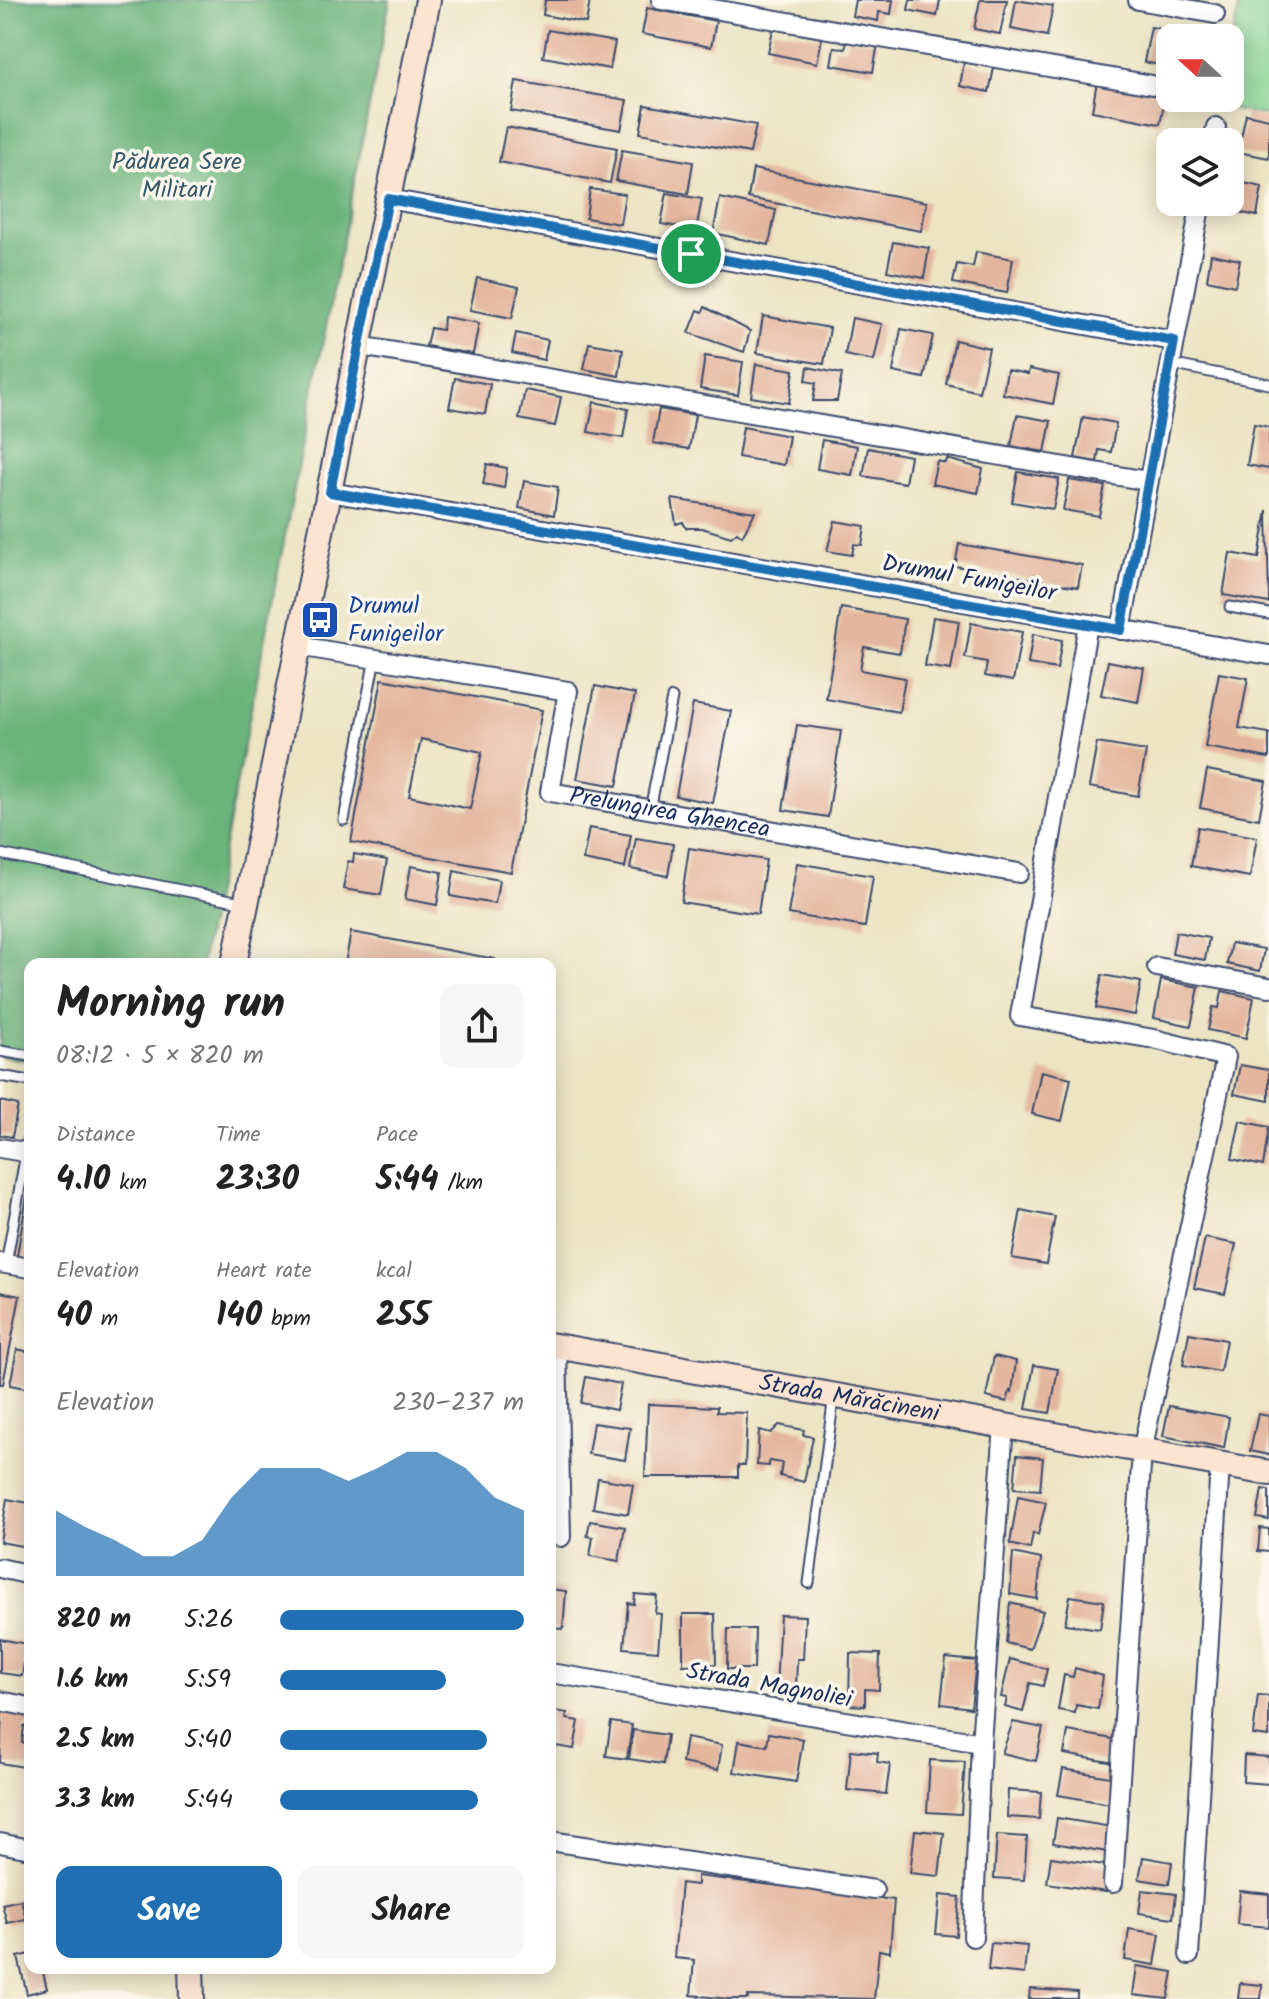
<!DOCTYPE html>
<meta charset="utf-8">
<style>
body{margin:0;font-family:Kalam,sans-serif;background:#f6f6f6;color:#222;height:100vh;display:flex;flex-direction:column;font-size:30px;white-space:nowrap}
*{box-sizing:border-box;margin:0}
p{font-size:26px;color:#767676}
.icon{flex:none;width:44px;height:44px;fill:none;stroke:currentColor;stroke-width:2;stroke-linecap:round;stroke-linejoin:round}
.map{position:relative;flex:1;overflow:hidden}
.side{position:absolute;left:24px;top:958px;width:532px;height:1016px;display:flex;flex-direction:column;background:#fff;border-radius:16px;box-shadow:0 4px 20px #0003}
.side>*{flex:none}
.needle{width:52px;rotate:291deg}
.buttons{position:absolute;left:1156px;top:24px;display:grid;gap:16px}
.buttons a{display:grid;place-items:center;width:88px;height:88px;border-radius:16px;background:#fff;box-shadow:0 4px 20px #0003;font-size:40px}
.pin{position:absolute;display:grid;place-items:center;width:68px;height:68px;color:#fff;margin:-34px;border:4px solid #fff;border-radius:50%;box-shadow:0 2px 8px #0007}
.round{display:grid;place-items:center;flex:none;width:84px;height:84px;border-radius:16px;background:#f6f6f6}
.summary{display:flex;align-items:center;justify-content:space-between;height:136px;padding:0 32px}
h1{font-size:44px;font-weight:700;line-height:60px}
.metrics{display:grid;grid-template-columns:repeat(3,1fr);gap:12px;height:136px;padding:8px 32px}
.metrics div{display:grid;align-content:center}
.metrics b{font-size:34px;font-weight:700}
.metrics small{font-size:22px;font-weight:400}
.metrics p{font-size:22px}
.chart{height:224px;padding:16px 32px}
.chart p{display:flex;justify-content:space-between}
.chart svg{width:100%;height:144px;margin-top:8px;fill:#1f6fb2;opacity:.7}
.action{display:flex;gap:16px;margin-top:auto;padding:16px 32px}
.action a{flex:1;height:92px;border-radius:16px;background:#1f6fb2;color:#fff;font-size:32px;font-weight:700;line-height:92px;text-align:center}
.action a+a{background:#f6f6f6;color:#222}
ul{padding:0 32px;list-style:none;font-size:26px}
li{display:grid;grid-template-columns:128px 96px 1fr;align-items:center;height:60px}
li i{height:20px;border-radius:10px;background:#1f6fb2}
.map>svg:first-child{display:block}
</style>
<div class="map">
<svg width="1269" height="1999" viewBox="0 0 1269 1999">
<rect width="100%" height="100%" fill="#fbf7ec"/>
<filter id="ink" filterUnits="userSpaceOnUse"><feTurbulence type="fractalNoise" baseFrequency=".0125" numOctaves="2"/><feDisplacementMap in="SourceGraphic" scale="16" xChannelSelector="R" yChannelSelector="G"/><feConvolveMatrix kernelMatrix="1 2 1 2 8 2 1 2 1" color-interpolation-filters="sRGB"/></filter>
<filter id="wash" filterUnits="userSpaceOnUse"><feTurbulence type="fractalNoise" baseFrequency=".006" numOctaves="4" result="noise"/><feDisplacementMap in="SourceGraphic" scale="32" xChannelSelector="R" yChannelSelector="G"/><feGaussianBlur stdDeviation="1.8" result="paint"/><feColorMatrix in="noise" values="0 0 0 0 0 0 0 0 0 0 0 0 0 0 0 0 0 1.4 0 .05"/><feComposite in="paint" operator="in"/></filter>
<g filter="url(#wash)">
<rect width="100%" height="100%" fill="#ece4c3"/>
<path fill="#83d190" stroke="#4f8077" stroke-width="2" d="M1240 0H1269V116L1219 107 1221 98H1230V52Z"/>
<path fill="#6ab37a" stroke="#42716c" stroke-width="2" d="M0 0H390L201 964H30V1061L0 1056Z"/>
<g id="blocks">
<g fill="#e4b69e" fill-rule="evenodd">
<path d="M545 0H590L586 23 543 15Z"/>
<path d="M855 0H893L891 14 879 12 878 21 852 16Z"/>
<path d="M910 0H940L937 16 908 10Z"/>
<path d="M980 0H1007L1000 34 974 29Z"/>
<path d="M1016 0 1053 6 1047 36 1011 29Z"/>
<path d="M647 8 716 21 711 47 642 34Z"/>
<path d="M1151 27 1200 37V38H1170V67L1144 62Z"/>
<path d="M773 29 822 38 817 63 768 53Z"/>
<path d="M548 30 615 42 610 69 543 57Z"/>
<path d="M848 38 878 43 873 72 831 65 834 47 845 49Z"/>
<path d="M964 62 994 68 989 92 960 86Z"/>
<path d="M516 81 627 100 621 130 511 111Z"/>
<path d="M1097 81 1166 94 1160 124 1092 111Z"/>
<path d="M645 105 756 125 750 153 640 133Z"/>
<path d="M1246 114 1269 119V158L1238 152Z"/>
<path d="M506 127 617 148 610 183 499 162Z"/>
<path d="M622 150 693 162 688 194 616 181Z"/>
<path d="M753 169 927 202 921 231 748 198Z"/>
<path d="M1230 180 1262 187 1257 216 1224 209 1225 202H1230Z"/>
<path d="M590 189 625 194 620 224 586 218Z"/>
<path d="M667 193 702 199 696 230 661 224Z"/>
<path d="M720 198 776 210 769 245 713 233Z"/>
<path d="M893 242 929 248 924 278 887 271Z"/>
<path d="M976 252 1013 259 1007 293 953 283 957 264 973 267Z"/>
<path d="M1211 254 1240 260 1235 286 1207 280Z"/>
<path d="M477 278 519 287 512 318 470 310Z"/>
<path d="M705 307 750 331 744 352 689 333 698 310 703 312Z"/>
<path d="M763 316 830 328 824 364 757 353Z"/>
<path d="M444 317 479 323 473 354 426 346 430 328 442 330Z"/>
<path d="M852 318 882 324 874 361 845 355Z"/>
<path d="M901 329 933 335 924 378 893 372Z"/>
<path d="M516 333 548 340 544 360 512 353Z"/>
<path d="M955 340 989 348 979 392 946 384Z"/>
<path d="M589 343 623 349 619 376 584 369Z"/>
<path d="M705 356 743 362 738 395 700 389Z"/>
<path d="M756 364 794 370 789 403 751 397Z"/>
<path d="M808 367 842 374 837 401H813L816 383 806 381Z"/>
<path d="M1029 369 1059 375 1053 404 1003 394 1007 370 1028 374Z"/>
<path d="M455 378 490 384 485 414 449 408Z"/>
<path d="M525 390 561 397 555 426 519 419Z"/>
<path d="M594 402 628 409 623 438 588 432Z"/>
<path d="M659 409 695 415 689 449 653 443Z"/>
<path d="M1017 415 1051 421 1045 452 1011 446Z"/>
<path d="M1083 417 1116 423 1111 452 1099 450 1097 462 1075 458Z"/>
<path d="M1254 424 1269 427V469L1247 465Z"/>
<path d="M743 427 789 436 784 465 738 457Z"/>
<path d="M822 440 857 446 852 475 817 469Z"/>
<path d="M868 448 910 456 905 483 863 476Z"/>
<path d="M947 459 983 469 978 493 932 484 937 461 946 463Z"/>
<path d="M487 464 507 468 504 488 483 484Z"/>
<path d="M1018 472 1059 479 1053 509 1012 502Z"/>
<path d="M1069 480 1105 486 1099 516 1063 510Z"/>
<path d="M524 481 558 487 554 515 519 508Z"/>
<path d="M672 499 755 512 742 536 737 532 731 537 702 528H686L683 522 676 524Z"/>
<path d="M1267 510 1269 603 1223 595 1230 553 1259 558Z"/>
<path d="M835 521 865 526 862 545 854 544 852 555 827 551Z"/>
<path d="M959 544 1082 565 1078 587 955 566Z"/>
<path d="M841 608 905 619 900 653 864 647 860 670 905 678 899 712 826 699Z"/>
<path d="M933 617 959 621 951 670 925 666Z"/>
<path d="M971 623 1022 632 1013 681 985 676 987 662 965 658Z"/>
<path d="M1033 634 1062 640 1057 669 1028 664Z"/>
<path d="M1108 661 1144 668 1138 702 1101 695Z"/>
<path d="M1219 673 1248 678 1239 728 1269 733V758L1205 747Z"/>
<path d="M382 679 542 710 511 872 351 842ZM421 739 482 752 470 809 409 796Z"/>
<path d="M595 686 635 694 617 786 577 779Z"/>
<path d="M693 704 731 711 713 803 676 796Z"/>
<path d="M797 725 841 731 828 817 783 810Z"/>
<path d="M1097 743 1146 751 1138 796 1089 787Z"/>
<path d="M1207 770 1266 781 1259 819 1200 808Z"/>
<path d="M1198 827 1257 837 1250 877 1191 866Z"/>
<path d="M589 828 631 835 625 868 583 860Z"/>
<path d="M636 838 673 844 668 876 630 869Z"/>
<path d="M689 848 766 860 758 914 681 902Z"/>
<path d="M354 854 387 860 381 895 343 889 348 861 353 862Z"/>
<path d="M797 863 873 876 865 927 788 914Z"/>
<path d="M411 866 442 872 437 905 405 899Z"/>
<path d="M454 871 499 880 495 904 450 896Z"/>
<path d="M351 932 495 959 494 964H345Z"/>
<path d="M1176 932 1209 938 1205 960 1172 954Z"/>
<path d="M1231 943 1264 949 1260 971 1227 964Z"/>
<path d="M1102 975 1141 982 1135 1015 1096 1008Z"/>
<path d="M1161 980 1199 987 1191 1026 1154 1018Z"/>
<path d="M1222 991 1254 998 1246 1038 1208 1030 1213 1007 1219 1008Z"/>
<path d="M1240 1065 1269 1070V1101L1234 1094Z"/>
<path d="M1041 1071 1071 1078 1062 1121 1032 1114Z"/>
<path d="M0 1101 18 1105 12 1137 0 1135Z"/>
<path d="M1240 1121 1269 1127 1263 1166 1232 1159Z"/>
<path d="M28 1190H30V1258L17 1256Z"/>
<path d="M1021 1210 1055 1217 1046 1264 1012 1258Z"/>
<path d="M1205 1238 1236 1244 1225 1294 1194 1288Z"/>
<path d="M0 1292 20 1296 3 1384H0Z"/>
<path d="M1189 1333 1226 1340 1220 1372 1183 1365Z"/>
<path d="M17 1349 30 1352V1389L10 1385Z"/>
<path d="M994 1356 1016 1361 1012 1392 1010 1391 1007 1402 986 1397Z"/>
<path d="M1034 1365 1058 1369 1050 1413 1026 1409Z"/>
<path d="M586 1377 621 1384 616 1410 581 1403Z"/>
<path d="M648 1404 717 1407V1412L747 1413 745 1465H738V1477H645Z"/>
<path d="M1169 1406 1229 1417 1224 1448 1163 1436Z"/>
<path d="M1258 1414 1269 1416V1455L1250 1451Z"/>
<path d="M593 1423 630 1428 625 1460 588 1454Z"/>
<path d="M779 1425 804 1430 803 1435 813 1437 804 1482 780 1476 782 1463 769 1461V1466L757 1465 759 1430 771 1433Z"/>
<path d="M1017 1455 1043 1458 1040 1490 1014 1488Z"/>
<path d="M598 1478 633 1484 628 1514 593 1508Z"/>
<path d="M1262 1489 1269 1490V1520L1257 1518Z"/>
<path d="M1018 1496 1046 1502 1038 1535 1033 1533 1030 1549 1010 1544Z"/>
<path d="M7 1499 29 1503 27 1547 0 1542Z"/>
<path d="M590 1521 625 1527 619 1561 590 1556 593 1537 587 1536Z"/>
<path d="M1260 1528 1269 1529V1552L1258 1551Z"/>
<path d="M1013 1553 1041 1559 1037 1599 1010 1594Z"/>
<path d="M550 1589 566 1591 563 1629 550 1628Z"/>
<path d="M635 1594 657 1596 655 1613 661 1614 658 1651 624 1648 628 1603 634 1604Z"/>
<path d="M1070 1596 1104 1601 1100 1629 1065 1624Z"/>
<path d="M1010 1603 1043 1611 1030 1649 1006 1643Z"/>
<path d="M683 1614H715L716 1664 683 1665Z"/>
<path d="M780 1615 805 1616 803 1659H797L796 1689 776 1688Z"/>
<path d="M728 1629H755L754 1669H727Z"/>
<path d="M0 1639 27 1644 22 1676 0 1673Z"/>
<path d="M850 1653 880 1654 879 1690 865 1689V1706L849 1705Z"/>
<path d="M946 1658 976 1661 971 1708 941 1704Z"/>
<path d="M1010 1659 1047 1669 1043 1686 1030 1683 1023 1712 1005 1707 1007 1698 1001 1697Z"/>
<path d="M1075 1668 1103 1676 1098 1709 1076 1705 1075 1713 1058 1710 1064 1675 1073 1677Z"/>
<path d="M1258 1695 1269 1696V1737L1253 1735Z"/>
<path d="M2 1710 30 1712V1726H24L22 1743 30 1744V1768L0 1763Z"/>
<path d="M550 1710 567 1713 566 1719 579 1721 574 1749 550 1745Z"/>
<path d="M611 1722 632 1725 627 1759 606 1756Z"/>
<path d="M1013 1722 1043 1728 1036 1761 1002 1753Z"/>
<path d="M633 1730 667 1735 663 1764 629 1759Z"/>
<path d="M1068 1731 1119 1740 1115 1763 1064 1754Z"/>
<path d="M769 1733 803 1739 796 1782 734 1772 739 1741 767 1746Z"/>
<path d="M686 1738 722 1745 718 1770 682 1763Z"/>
<path d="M851 1750 878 1753 877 1762 890 1764 886 1794 847 1790Z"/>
<path d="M1244 1755 1269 1757V1784L1243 1782Z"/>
<path d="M930 1760 965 1762 961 1814 927 1812Z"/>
<path d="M1063 1769 1116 1778 1111 1804 1058 1795Z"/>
<path d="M1008 1790 1041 1792 1039 1819 1007 1817Z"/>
<path d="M1057 1818 1112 1827 1108 1852 1053 1843Z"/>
<path d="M915 1830 944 1833 939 1876 910 1873Z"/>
<path d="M997 1835 1027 1837 1024 1880 994 1878Z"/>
<path d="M1051 1857 1111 1866 1106 1892 1047 1883Z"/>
<path d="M1143 1857 1172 1862 1169 1884 1139 1879Z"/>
<path d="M697 1876 894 1900 890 1952 879 1950 874 1999 748 1996V1999H729L691 1995 694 1960 674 1958 681 1883 697 1885Z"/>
<path d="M1142 1890 1176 1894 1173 1918 1139 1913Z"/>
<path d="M1240 1891 1269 1894V1927L1237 1924Z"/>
<path d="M940 1895 960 1897 956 1936 936 1934Z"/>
<path d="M21 1900 26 1919 7 1923 2 1904Z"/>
<path d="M1129 1929 1160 1934 1155 1965 1125 1960Z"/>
<path d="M991 1943 1027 1946 1024 1974 988 1970Z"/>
<path d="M30 1954V1968H42L47 1989 27 1994 18 1957Z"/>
<path d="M1137 1966 1173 1972 1168 1999 1133 1995Z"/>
<path d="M1240 1983 1262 1985 1261 1999H1238Z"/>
<path d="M1030 1989 1077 1992V1999H1029Z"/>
</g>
</g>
</g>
<g filter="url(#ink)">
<use href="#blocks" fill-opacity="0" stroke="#3a4a6d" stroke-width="2"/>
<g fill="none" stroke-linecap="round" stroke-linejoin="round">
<defs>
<g id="lane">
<path d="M1170 364 1269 384"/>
<path d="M1230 607 1269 614"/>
<path d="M650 810 672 698"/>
<path d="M344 820 375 658"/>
<path d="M0 854 246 903"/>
<path d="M0 1051 30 1056"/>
<path d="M0 1076 30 1081"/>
<path d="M6 1264 30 1131"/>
<path d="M809 1583 834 1396"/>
</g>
<g id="street">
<path d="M661 0 1170 88"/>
<path d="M1138 0 1215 14"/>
<path d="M1213 142 1216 127"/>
<path d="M388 199 1174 341"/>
<path d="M360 346 1148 481"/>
<path d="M330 492 1269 655"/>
<path d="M1088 624 1020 1016 1154 1039 1226 1057 1142 1451 1113 1883"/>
<path d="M1121 630 1201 202"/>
<path id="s1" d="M298 646 568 691 550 792 1019 873"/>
<path d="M1157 967 1269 987"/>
<path d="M0 1148 30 1153"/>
<path d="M0 1263 30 1268"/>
<path d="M557 1346 561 1537"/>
<path d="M0 1568 30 1575"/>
<path d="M550 1673 981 1743"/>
<path d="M0 1701 30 1707"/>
<path d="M550 1841 874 1890"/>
<path d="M0 1843 30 1849"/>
<path d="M973 1937 981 1743 1004 1425"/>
<path d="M1189 1955 1220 1465"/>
</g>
<g id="secondary">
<path d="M234 964 428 0"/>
<path id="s2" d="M550 1345 1269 1473"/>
<path d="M191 1968 192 1999"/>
</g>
</defs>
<use href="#lane" stroke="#3a4a6d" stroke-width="13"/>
<use href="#street" stroke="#3a4a6d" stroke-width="22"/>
<use href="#secondary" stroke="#3a4a6d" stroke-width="28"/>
<use href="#lane" stroke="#fff" stroke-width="9"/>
<use href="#street" stroke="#fff" stroke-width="18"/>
<use href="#secondary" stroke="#fde4d1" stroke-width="24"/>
</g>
</g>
<g fill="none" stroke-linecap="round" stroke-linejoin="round" filter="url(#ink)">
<defs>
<path id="route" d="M388 199 1174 341 1121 630 330 492Z"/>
</defs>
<use href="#route" stroke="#fff" stroke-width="16"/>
<use href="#route" stroke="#1f6fb2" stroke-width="10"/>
</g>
<defs>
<symbol id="bus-square" viewBox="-11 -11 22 22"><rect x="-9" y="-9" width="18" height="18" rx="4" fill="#1a4fb4" stroke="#fbf7ec"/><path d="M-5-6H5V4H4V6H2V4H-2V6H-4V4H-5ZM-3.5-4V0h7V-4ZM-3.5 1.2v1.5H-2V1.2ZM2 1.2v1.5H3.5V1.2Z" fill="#fff"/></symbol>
</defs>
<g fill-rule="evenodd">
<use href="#bus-square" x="298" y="598" width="44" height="44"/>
</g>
<g text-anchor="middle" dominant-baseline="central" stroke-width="7" stroke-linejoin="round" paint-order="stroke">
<g font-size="24" fill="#35586a" stroke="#fbf7ec">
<text x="177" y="162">Pădurea Sere<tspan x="177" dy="28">Militari</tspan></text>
</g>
<g font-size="24" fill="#1b2f5e" stroke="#fbf7ec">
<text transform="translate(969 579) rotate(10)">Drumul Funigeilor</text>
<text stroke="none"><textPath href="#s1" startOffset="498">Prelungirea Ghencea</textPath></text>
<text stroke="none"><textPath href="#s2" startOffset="304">Strada Mărăcineni</textPath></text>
<text transform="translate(769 1686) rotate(10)">Strada Magnoliei</text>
</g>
<g font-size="24" fill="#164399" stroke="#fbf7ec" text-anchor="start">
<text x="348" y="606">Drumul<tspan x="348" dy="28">Funigeilor</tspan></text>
</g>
</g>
</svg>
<div class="buttons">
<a><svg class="needle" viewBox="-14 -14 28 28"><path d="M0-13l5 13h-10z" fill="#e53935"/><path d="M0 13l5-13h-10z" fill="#767676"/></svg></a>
<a><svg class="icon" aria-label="layers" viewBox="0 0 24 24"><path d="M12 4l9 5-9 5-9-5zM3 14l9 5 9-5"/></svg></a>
</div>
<div class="pin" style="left:691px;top:254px;background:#1e9e55"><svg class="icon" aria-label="arrive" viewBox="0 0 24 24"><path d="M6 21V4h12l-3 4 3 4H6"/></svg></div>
<section class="side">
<div class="summary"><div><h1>Morning run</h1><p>08:12 · 5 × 820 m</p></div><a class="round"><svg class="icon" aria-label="share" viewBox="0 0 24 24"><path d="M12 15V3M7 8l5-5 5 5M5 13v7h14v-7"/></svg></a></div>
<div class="metrics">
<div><p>Distance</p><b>4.10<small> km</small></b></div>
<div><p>Time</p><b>23:30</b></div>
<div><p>Pace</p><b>5:44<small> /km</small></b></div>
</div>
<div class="metrics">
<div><p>Elevation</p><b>40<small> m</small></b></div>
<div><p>Heart rate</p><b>140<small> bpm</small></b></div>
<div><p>kcal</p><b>255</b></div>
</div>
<div class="chart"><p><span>Elevation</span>230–237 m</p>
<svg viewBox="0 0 160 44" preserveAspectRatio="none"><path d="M0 44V24L10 29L20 33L30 38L40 38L50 33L60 20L70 11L80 11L90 11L100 15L110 11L120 6L130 6L140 11L150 20L160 24V44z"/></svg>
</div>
<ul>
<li><b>820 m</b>5:26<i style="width:100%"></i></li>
<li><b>1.6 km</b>5:59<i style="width:68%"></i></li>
<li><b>2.5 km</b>5:40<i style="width:85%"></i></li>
<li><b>3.3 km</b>5:44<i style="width:81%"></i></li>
</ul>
<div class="action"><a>Save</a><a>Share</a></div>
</section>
</div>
